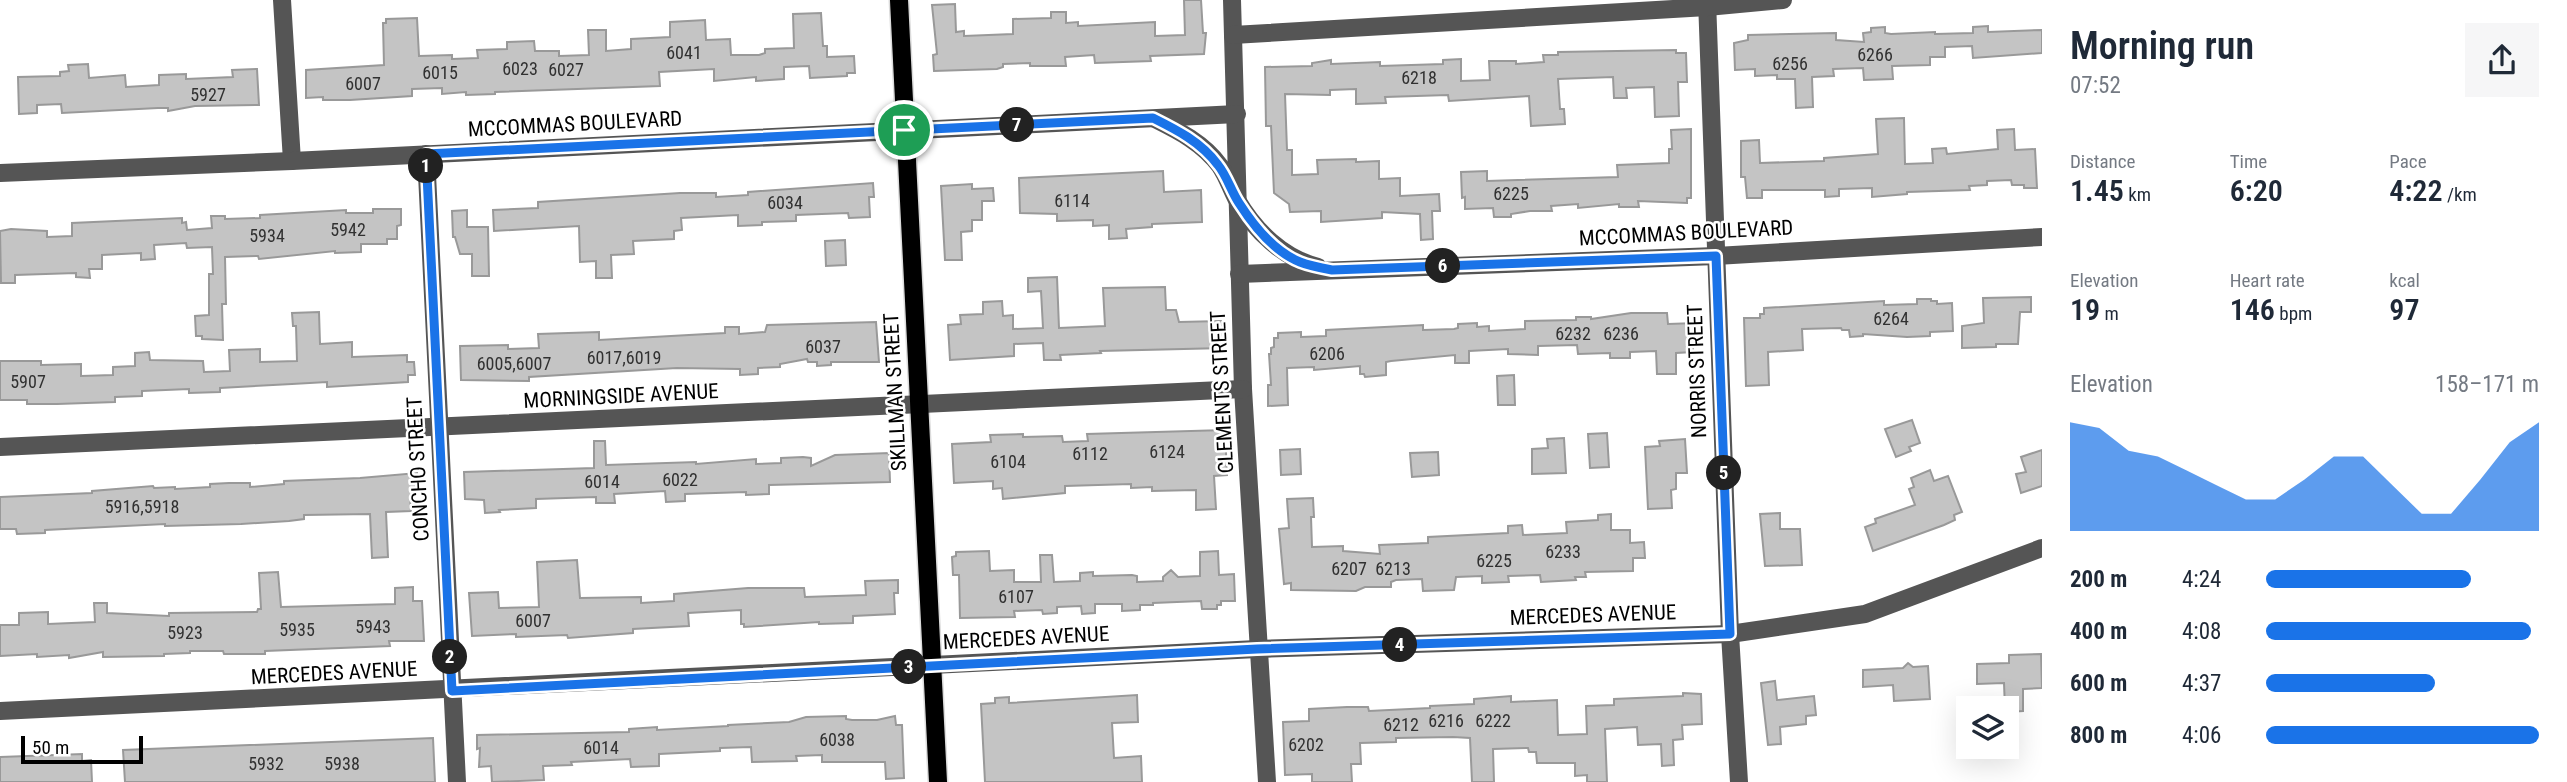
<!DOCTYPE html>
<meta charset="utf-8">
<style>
body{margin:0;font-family:"Roboto Condensed",sans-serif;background:#f6f6f7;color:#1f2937;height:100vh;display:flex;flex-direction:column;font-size:26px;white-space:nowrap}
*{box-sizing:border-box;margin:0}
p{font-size:23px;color:#747a83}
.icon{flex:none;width:38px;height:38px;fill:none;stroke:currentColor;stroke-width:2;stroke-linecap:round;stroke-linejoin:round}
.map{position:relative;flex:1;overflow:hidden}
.drawer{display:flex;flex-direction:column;background:#fff;width:525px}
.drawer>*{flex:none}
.buttons{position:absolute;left:1956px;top:696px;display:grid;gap:14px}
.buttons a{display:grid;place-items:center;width:63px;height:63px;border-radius:0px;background:#fff;box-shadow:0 7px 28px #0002;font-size:35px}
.scale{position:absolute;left:21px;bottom:18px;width:122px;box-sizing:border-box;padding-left:7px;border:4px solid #000;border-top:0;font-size:19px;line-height:24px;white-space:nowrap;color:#000;-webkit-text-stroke:5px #fff;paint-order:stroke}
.pin{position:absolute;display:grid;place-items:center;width:60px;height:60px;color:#fff;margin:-30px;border:4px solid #fff;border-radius:50%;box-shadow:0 2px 7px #0007}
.km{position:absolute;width:35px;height:35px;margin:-18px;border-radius:50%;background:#222;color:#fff;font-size:19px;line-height:35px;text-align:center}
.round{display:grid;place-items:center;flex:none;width:74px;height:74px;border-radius:0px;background:#f6f6f7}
.head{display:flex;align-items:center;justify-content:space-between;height:119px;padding:0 28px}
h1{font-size:38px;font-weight:600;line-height:52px}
.stats{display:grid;grid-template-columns:repeat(3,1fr);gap:10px;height:119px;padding:7px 28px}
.stats div{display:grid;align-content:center}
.stats b{font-size:30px;font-weight:600}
.stats small{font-size:19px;font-weight:400}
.stats p{font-size:19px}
.chart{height:196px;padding:14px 28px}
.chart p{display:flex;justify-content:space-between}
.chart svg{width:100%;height:126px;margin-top:7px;fill:#1a73e8;opacity:.7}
ul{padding:0 28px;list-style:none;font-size:23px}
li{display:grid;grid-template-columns:112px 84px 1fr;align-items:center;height:52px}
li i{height:18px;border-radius:9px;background:#1a73e8}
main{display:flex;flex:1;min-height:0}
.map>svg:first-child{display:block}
</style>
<main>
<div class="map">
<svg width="2042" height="782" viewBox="0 0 2042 782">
<rect width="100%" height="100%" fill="#fff"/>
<g fill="#c4c4c4" stroke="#999" stroke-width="2">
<path d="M1184 0H1201L1203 33H1206L1204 54 1150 56 1151 61 1095 63 1094 55 1065 57 1066 66H1030V63L1003 64V67L997 69 934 71 933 55 937 54 932 5 955 4 956 32 964 31V36L1013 34V19L1051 18V12H1066V23L1078 22V26L1155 22V36L1185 35Z"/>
<path d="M821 13 823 46H827V57L854 56 855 73H847V76L810 78 809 66 784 67V79L756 81V77L714 81V69L659 72 660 86 495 92V94L466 95V92L442 94V88L412 89V96L350 100H323V97L306 98V70L384 65 383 23H386V19L417 18 419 56 452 55V59L478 58 477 50 507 49V42L534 41 535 51H559V56L589 55 588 30H606V51L631 49V39L670 37V22L705 20 706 40 730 39 731 55H759L765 53V49L794 48 793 14Z"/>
<path d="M1988 26V32L2042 30V53L1973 58 1972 46 1945 47V57H1930V65L1892 66 1893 79 1864 80 1863 68 1833 69 1834 76 1812 77 1813 107 1796 108 1795 79H1777V75L1755 76V69L1735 70 1734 43 1748 40V35L1836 33V40L1864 42 1863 33 1871 32V28L1885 27V33L1891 34 1935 32V34L1973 33V27Z"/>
<path d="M1676 50V53H1686L1687 82H1678L1679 116 1655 117 1654 87 1626 88 1627 98H1614L1613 77 1558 79 1560 109H1564L1565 124 1531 126 1529 96 1449 101 1448 95 1385 97 1386 103 1356 104V89L1330 90V95L1285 94 1287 150H1292V175L1318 174 1317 160 1356 159V162L1379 161V179L1400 178V196L1439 194 1440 211H1432L1433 239 1421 240 1420 214 1382 212V218L1321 222V211L1290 212 1289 204 1274 193 1271 126H1266L1265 67 1312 66V63L1331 60V64L1380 62V66L1443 64V60L1461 59V81L1490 80 1489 61H1516V64L1544 62 1543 55H1558V52Z"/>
<path d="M88 64 89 78 125 75 126 87 159 85V75L186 74V79L233 77 232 70 257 69 259 105 195 106 168 111V108H158L62 113 61 104 37 105V113L19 114 18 77 60 76V72L69 71 68 65Z"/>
<path d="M1904 118 1905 164 1933 163 1932 149 1946 148 1947 154 1998 149 1997 130 2014 129 2015 150 2035 149 2037 188H2024V185H2012L2011 180 1987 181V185L1969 186 1970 190 1907 192V194L1872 197V188L1839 189V196L1825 197V190H1762V198H1747L1745 177H1741V141L1759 140 1760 163 1824 161V158L1878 154 1876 119Z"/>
<path d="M1691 129V198H1687V203L1638 201 1639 207H1619V204L1578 208V204L1551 206 1552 211H1530L1511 214V217H1494L1493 208 1465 209V197L1462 198 1461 172 1487 171V181L1618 177 1617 165 1669 163V149H1672L1671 130Z"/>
<path d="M1163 171 1164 192 1201 190 1202 222 1152 224V227L1126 229 1127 238 1109 239V225L1093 226V220L1057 221V214L1020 213 1019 178Z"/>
<path d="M873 183 874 197H869L870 217 849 218 848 213 796 215V221L762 222V225L738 226V215L681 218 682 230 674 231V239L633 241 634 254 611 255 612 278H596V261L580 262 579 226 494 231 493 210 538 208V202L680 193H716V197L748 195V192Z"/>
<path d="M972 184V189L993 188 994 201H982V220H972V231L961 232 962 260H945L941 186Z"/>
<path d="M373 209H401V225L397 226V239H387V244H361V252L335 253V251L259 259 258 256 225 257 226 304H222L223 340 202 339V336H196L195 316 209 315V274H213L212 247 187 248 186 243 154 245 155 259 141 260V253L102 255V269H89L90 278 76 277V273L15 275V283H1L0 231 11 229 47 231V237L72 236V223L182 218V223L186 222 187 230 212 228 211 216H225V219L260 218V215L346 210V213H373Z"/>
<path d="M467 210V227H488L489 276H472V254H460L455 237H453L452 211Z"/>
<path d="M845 240 846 265 826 266 825 241Z"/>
<path d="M1057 277 1059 328 1105 326 1103 288 1165 287 1166 310H1176L1179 322 1221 321V332L1225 331V348L1100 351 1101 353 1060 355 1061 360H1044L1043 343 1014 344V356L950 360 948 325 961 324 960 315 983 314V302L1002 301 1003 316 1013 315V329L1043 328 1041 291 1028 292V278Z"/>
<path d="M2031 297V312H2020L2018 344H1996V347L1962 348V326L1984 323 1983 298Z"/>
<path d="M1917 299H1931V301H1937V304L1952 303 1953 331 1930 332V336L1907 337 1863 334V336L1850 337 1849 330H1842L1841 328 1802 329 1803 350 1768 352 1769 385 1746 386 1744 318H1760V314H1764V308L1884 301V305L1917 304Z"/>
<path d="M319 312 320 344 352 342V357L407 355V362H414L415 375H408V382L327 387V382L292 384 220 388V392L189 393V389L142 391V396L115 397V402L57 404H27V400H0V361H41V365L81 364V376L113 375V367L135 366V353L149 352 150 360 203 361 204 372 230 371 229 350 260 349V362L297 361 296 326H293L292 313Z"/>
<path d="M1631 313H1667L1668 324 1696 323V335L1693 336V352L1676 353V374H1657L1656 351 1630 352V358H1610V353L1578 354 1577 345 1538 346V355L1508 354V349L1469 351V363H1455V355L1391 361 1386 362V375L1365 377 1364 374H1360V366L1314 370V367L1287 368 1288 405 1268 406V385H1271L1269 354H1271V348L1274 347V338H1278V333L1301 332V337L1326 336V330L1423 325V330L1454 329 1458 328V324L1477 323V327L1489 326V331L1525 329V321L1576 320V317H1591V319Z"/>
<path d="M876 322 879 362H831V365L817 366V362H808L807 359 780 364V367L758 368V374L740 375V369L677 368 529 377V381L461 380 460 346 508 345V349L539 348 538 334 599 332V340L725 333V327H739V334L765 332 767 325Z"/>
<path d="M1514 375 1515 405H1498L1497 376Z"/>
<path d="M1912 420 1920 443 1909 447 1911 451 1896 457 1885 429Z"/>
<path d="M1225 430 1227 475 1214 476 1216 509 1196 510V490L1152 491V487L1131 488V484L1065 486V493L1003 499 1002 488 993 489V481L954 483 952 444 991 442 990 435 1023 434V437L1062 436 1063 442 1088 441 1087 434Z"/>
<path d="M1607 433 1609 467 1590 468 1588 434Z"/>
<path d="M1564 438 1566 473 1532 474V449L1548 448 1547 439Z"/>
<path d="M1685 439 1687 473H1676V489L1671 490 1672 508 1648 509 1645 447 1660 446 1659 441Z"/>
<path d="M594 441H605L606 465 696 462V464L756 459V464L781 463V458L803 457 811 458V466L835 455 889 453 890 482 769 485V494L746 495V492L685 494V501L666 502 665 491 614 494 615 503H596V497L536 499V508L499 510 500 512 485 513 484 500 465 499 464 472 594 468Z"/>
<path d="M1300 449 1301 474 1281 475 1280 450Z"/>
<path d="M2042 450V486L2021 493 2016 474 2026 472 2021 457Z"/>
<path d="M1438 452 1439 475 1412 477 1410 453Z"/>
<path d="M1930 470 1934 481 1948 476 1962 512 1954 515 1955 520 1944 525 1873 551 1865 527 1876 523 1875 519 1915 505 1909 489 1914 487 1911 478Z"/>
<path d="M417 473 415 494 410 495 411 511 386 512 388 557 372 558 370 514 304 515V519L289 521 241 524 165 526V524L45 530V533L17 534 16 529H0V497L92 493V491L153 486 154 488 175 487V489L210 487V484L229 483H250V487L284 484V481L360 478Z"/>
<path d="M1313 498 1314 517H1311L1312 547 1343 546V551L1380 554 1379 545 1428 543V537L1508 533V526L1522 525 1523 535 1567 533 1566 522 1598 520V515L1611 514V530H1630V543L1644 542 1645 558H1633V571L1585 572 1586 577H1575L1576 580 1541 582 1540 575 1508 576 1509 582 1482 583V576L1456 577 1454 590 1423 591 1422 579 1396 580 1391 582V587H1365L1356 591 1291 590V583L1284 584 1279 529 1289 528 1287 499Z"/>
<path d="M1780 513V529H1800L1802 565 1765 566 1760 514Z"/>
<path d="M989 551 990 571 1014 570V582H1041L1040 555H1052L1054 582 1080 581V573L1093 572V576L1132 575 1137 576V582L1163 581V577L1171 570 1178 577 1200 576V552L1218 551 1219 575 1234 574 1235 601H1221V605H1217V609H1202L1201 601 1153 603V605H1140V610L1122 611V604H1095V613L1082 614 1081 606 1057 607V613L1043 614 1042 610 1014 611 1015 617 960 618 959 575H953L952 557 956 556V552Z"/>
<path d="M577 560 580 598 641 597V603L674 601V594L748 588H804L805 597 866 595 865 581 898 580V593H894L895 614 853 616V623L819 624V622L744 627V624H741V610L688 613 689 626 633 629V633L568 638 567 635 516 637V634L472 636 469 593 498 592 499 608 539 607 537 562Z"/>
<path d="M278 572 281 607 395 604V588L413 587V601H422L424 641H389L390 646 265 651V654H224L223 651H190V653L164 654V656L103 657V652L69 658V655L37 657V654L0 656V625H19V613L48 612V624L95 622 94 603H107V613L169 616V613L257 612 258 609H261L259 573Z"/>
<path d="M2041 654 2042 688 2023 689V711L2007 712 2005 709 2004 683 1977 684V664L2009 663V655Z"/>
<path d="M1908 663 1913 667 1928 666 1930 699 1894 701 1893 685 1863 687V670L1903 668Z"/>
<path d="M1775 681 1777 700 1814 696 1816 715 1806 716V724L1780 727 1781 744 1768 745 1761 683Z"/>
<path d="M1683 693 1701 694 1702 724 1682 725 1683 739 1673 740 1674 765 1662 766 1661 744 1638 745 1637 727 1605 729 1607 782H1587V775L1575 776V763H1537L1536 752H1529L1528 748 1493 749 1494 782H1472L1470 738 1453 737 1396 738V742L1360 743 1361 764H1351L1352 782H1312V774L1285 775 1283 722 1309 721V709L1347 707H1368L1369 711 1430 708V706L1474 704V699L1511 696V702L1557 700 1558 735 1587 734 1586 706 1614 705V699L1683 696Z"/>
<path d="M1137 695 1138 722 1112 723 1114 758 1141 756 1142 782H985L981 704 995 703V698L1009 697V703Z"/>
<path d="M846 716V719L852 720H877L895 716 896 725H902L904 778 886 779 885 762H822V755L796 756 797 761 752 762 751 747 720 748V751L659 754V766L631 767 630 759 571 762 572 765 543 766 544 780 492 782 491 766 479 767 480 748 477 749V735L629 732V729L657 727V730L728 726V725L789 722 806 717Z"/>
<path d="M433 738 435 782H125L123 750Z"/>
<path d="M82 754V761L91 760 92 782H0V757Z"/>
</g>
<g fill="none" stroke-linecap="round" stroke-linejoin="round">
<defs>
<path id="major" d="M899 0 938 782"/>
</defs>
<use href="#major" stroke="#dbdbdb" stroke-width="21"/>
<g stroke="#555" stroke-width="18">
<path d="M282 0 292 161"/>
<path d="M1232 0 1243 389 1267 782"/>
<path d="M1707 0 1730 634 1739 782"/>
<path d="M1233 35 1707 7 1783 0"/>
<path d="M1155 119C1179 131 1203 143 1220 166 1227 176 1231 189 1237 200 1255 231 1283 258 1318 267"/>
<path d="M426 154 457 782"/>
<path d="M0 173 292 161 1237 114"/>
<path d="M1239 274 1716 256 2042 237"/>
<path d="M0 447 1243 389"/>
<path d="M0 711 1257 649 1730 634 1865 614 2042 548"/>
</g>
<use href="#major" stroke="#000" stroke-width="18"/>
</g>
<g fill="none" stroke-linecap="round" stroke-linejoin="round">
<defs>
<path id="route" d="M1153 118C1177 130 1201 142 1218 165 1227 176 1231 191 1239 203 1253 225 1275 252 1300 262 1310 266 1321 268 1332 270L1716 256 1730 634 1257 649 452 691 426 154Z"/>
</defs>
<use href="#route" stroke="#fff" stroke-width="14"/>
<use href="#route" stroke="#1a73e8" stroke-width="9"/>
</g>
<g text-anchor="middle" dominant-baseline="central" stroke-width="5" stroke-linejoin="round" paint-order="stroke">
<g font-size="18" fill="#313131">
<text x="684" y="52">6041</text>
<text x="1875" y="54">6266</text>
<text x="1790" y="63">6256</text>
<text x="520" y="68">6023</text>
<text x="566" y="69">6027</text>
<text x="440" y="72">6015</text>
<text x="1419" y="77">6218</text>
<text x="363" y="83">6007</text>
<text x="208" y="94">5927</text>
<text x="1511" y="193">6225</text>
<text x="1072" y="200">6114</text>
<text x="785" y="202">6034</text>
<text x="348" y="229">5942</text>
<text x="267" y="235">5934</text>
<text x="1891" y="318">6264</text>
<text x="1573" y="333">6232</text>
<text x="1621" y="333">6236</text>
<text x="823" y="346">6037</text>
<text x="1327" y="353">6206</text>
<text x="624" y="357">6017,6019</text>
<text x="514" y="363">6005,6007</text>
<text x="28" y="381">5907</text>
<text x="1167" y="451">6124</text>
<text x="1090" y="453">6112</text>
<text x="1008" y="461">6104</text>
<text x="680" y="479">6022</text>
<text x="602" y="481">6014</text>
<text x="142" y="506">5916,5918</text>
<text x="1563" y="551">6233</text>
<text x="1494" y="560">6225</text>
<text x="1349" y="568">6207</text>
<text x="1393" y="568">6213</text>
<text x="1016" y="596">6107</text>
<text x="533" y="620">6007</text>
<text x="373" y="626">5943</text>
<text x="297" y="629">5935</text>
<text x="185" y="632">5923</text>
<text x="1446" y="720">6216</text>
<text x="1493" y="720">6222</text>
<text x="1401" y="724">6212</text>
<text x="837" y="739">6038</text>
<text x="1306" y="744">6202</text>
<text x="601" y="747">6014</text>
<text x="266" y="763">5932</text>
<text x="342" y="763">5938</text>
</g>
<g font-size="21" fill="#000" stroke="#fff">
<text transform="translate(575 124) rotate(-3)">MCCOMMAS BOULEVARD</text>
<text transform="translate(1686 233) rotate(-3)">MCCOMMAS BOULEVARD</text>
<text transform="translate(1697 371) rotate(-92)">NORRIS STREET</text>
<text transform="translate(895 392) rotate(-93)">SKILLMAN STREET</text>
<text transform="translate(1222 392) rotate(-93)">CLEMENTS STREET</text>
<text transform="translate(621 396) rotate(-3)">MORNINGSIDE AVENUE</text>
<text transform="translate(418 469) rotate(-93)">CONCHO STREET</text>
<text transform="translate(1593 615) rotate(-2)">MERCEDES AVENUE</text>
<text transform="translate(1026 638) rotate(-3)">MERCEDES AVENUE</text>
<text transform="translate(334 673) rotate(-3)">MERCEDES AVENUE</text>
</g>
</g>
</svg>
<div class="buttons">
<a><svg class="icon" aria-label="layers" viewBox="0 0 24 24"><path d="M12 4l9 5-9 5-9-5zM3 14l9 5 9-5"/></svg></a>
</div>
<div class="scale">50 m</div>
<div class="pin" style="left:904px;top:130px;background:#1e9e55"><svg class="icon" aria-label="arrive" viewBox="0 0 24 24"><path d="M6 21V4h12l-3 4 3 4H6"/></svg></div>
<b class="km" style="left:426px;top:166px">1</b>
<b class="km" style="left:450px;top:657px">2</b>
<b class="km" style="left:909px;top:667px">3</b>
<b class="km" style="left:1400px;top:645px">4</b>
<b class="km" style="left:1724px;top:473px">5</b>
<b class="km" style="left:1443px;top:266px">6</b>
<b class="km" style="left:1017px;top:125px">7</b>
</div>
<section class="drawer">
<div class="head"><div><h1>Morning run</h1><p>07:52</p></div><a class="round"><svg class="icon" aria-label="share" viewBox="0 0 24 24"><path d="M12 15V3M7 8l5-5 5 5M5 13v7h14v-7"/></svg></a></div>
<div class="stats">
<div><p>Distance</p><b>1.45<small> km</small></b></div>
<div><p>Time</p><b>6:20</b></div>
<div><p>Pace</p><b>4:22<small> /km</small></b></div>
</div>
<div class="stats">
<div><p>Elevation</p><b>19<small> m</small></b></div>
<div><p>Heart rate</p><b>146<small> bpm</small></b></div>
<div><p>kcal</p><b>97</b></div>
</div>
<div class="chart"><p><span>Elevation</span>158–171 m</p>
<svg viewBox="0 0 160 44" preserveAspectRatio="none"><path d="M0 44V6L10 8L20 16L30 18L40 23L50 28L60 33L70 33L80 26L90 18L100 18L110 28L120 38L130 38L140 26L150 13L160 6V44z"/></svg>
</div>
<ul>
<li><b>200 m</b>4:24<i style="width:75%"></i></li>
<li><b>400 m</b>4:08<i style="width:97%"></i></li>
<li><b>600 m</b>4:37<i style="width:62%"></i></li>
<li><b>800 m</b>4:06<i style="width:100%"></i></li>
</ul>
</section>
</main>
